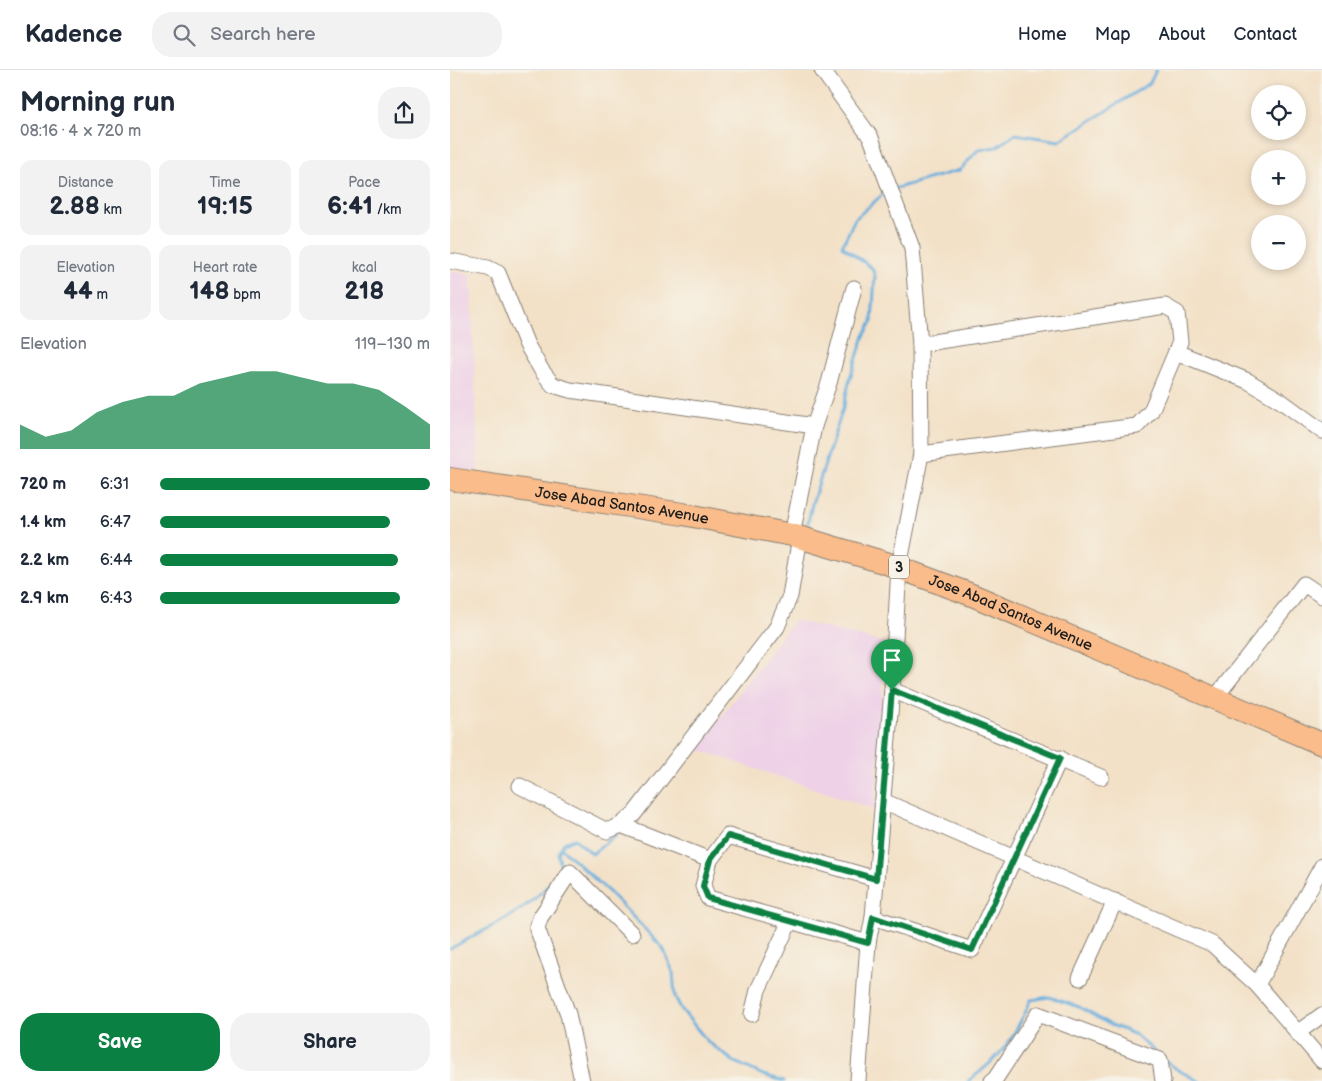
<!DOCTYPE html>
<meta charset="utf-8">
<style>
body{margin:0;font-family:"Balsamiq Sans",sans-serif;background:#f2f2f3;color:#1f2937;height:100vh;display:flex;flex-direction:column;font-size:19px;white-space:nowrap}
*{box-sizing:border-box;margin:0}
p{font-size:16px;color:#747a83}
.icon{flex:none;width:28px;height:28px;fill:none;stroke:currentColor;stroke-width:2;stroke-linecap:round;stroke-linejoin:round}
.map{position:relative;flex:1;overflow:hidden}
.panel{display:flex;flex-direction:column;background:#fff;width:450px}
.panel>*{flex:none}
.controls{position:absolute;left:801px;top:15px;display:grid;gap:10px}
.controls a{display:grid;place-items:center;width:55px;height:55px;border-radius:50%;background:#fff;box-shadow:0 2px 8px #0003;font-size:25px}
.pin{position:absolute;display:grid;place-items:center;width:42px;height:42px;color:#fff;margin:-51px -21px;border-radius:50% 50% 50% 0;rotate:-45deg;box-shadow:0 0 5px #0007}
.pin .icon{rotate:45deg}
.round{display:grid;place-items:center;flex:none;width:52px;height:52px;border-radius:20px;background:#f2f2f3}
.head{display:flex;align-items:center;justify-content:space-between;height:85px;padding:0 20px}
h1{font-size:28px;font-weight:800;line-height:38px}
.stats{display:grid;grid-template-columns:repeat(3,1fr);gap:8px;height:85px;padding:5px 20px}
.stats div{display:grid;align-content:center;border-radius:12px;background:#f2f2f3;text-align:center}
.stats b{font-size:25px;font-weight:800}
.stats small{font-size:14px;font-weight:400}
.stats p{font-size:14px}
.chart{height:140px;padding:10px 20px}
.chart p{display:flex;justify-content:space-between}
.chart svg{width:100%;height:90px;margin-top:5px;fill:#0b8043;opacity:.7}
.button{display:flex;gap:10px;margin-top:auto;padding:10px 20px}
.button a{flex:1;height:58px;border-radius:20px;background:#0b8043;color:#fff;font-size:20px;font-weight:800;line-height:58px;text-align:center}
.button a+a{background:#f2f2f3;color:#1f2937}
ul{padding:0 20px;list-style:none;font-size:16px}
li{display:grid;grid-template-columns:80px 60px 1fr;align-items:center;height:38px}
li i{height:12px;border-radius:6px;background:#0b8043}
header{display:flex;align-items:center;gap:30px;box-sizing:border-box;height:70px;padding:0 25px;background:#fff;border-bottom:1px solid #e0e1e3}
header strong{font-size:24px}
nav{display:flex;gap:28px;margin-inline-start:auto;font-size:18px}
.search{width:350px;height:45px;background:#f2f2f3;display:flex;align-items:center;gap:12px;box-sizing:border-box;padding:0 18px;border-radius:20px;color:#747a83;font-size:19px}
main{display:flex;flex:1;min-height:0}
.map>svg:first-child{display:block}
</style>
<header>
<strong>Kadence</strong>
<div class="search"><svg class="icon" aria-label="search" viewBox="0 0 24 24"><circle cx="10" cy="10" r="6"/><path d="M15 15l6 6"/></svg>Search here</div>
<nav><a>Home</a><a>Map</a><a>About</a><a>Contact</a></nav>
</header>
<main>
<section class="panel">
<div class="head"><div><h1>Morning run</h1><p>08:16 · 4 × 720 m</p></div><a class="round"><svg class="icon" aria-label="share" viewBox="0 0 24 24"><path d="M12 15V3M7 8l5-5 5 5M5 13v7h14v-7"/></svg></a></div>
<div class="stats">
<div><p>Distance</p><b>2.88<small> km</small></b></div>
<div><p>Time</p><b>19:15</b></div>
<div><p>Pace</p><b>6:41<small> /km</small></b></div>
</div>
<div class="stats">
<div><p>Elevation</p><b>44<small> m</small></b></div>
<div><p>Heart rate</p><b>148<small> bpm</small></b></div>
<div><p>kcal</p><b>218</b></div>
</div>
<div class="chart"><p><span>Elevation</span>119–130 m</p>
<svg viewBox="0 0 160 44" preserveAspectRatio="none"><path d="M0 44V32L10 38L20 35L30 26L40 21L50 18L60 18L70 12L80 9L90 6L100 6L110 9L120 12L130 12L140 15L150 23L160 32V44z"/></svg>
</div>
<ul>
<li><b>720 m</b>6:31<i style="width:100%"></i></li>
<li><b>1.4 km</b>6:47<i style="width:85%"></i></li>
<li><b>2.2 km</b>6:44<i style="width:88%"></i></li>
<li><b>2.9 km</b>6:43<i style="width:89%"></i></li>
</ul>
<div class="button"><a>Save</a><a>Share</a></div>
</section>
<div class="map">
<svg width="872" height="1011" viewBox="0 0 872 1011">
<rect width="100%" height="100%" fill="#f7f3e8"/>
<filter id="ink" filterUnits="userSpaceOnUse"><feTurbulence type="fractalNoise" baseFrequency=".02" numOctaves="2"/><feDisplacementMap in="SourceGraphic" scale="10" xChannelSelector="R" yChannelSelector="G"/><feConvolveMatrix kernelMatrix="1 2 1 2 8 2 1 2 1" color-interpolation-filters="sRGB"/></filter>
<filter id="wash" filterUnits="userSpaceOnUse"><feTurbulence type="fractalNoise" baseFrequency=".0096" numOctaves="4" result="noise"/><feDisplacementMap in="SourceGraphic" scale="20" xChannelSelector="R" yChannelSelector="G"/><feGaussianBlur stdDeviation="1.12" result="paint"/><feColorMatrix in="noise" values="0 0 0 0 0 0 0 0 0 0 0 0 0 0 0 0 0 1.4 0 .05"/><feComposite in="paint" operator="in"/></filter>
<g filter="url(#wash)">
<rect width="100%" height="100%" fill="#f3e1c7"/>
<g fill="#eed0e7">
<path d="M0 201 21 204 28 402 0 397Z"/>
<path d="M344 550 436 573 425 739 247 679Z"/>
</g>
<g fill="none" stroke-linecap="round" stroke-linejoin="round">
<g stroke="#67addd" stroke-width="3">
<path d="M443 119 510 100 528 80 547 77 565 64 609 71 700 13 706 0"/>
<path d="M357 457 362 434 394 335 400 308 414 266 422 252 425 206 422 198 392 176 405 149 432 125"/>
<path d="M111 778 159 822 213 878 223 902 225 927 232 940 257 971 283 991 313 1005 334 1011"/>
<path d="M0 879C43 854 83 842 111 798L108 783 114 773 125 769 142 784 168 763"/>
<path d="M716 991 728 1000 749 1011"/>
<path d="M518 1011C553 986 564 968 581 930L599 927 629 937 659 954 684 964 704 981"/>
</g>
</g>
</g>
<g filter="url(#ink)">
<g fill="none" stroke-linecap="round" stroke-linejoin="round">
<defs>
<g id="minor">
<path d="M372 0 421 68 462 178 470 274 471 384 449 497 442 620 423 847 418 873 408 1011"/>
<path d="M0 191 38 198 48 203 77 275 92 301 103 315 120 320 364 356 342 465"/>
<path d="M470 274 715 236 727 243 730 272 701 341 687 356 471 384"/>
<path d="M726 282 798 311 831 331 872 361"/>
<path d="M364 356 379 313 404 218"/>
<path d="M442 620 651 707"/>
<path d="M765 628 854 514 872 526"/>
<path d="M70 716 157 761 171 755 184 744 327 557 340 526 350 467"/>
<path d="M433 731 762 874 807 915 872 991"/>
<path d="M171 755 260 790"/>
<path d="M423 847 522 880 610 688"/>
<path d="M418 873 258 828 253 816 260 790 278 766 426 809"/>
<path d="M630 908 665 831"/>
<path d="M807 915 872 796"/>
<path d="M302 944 308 920 340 851"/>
<path d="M847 963 872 945"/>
<path d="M132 1011 118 944 87 858 90 848 120 802 182 864"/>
<path d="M542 1011 546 1008 588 944 710 990 713 1011"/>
</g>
<g id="highway">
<path id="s1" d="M0 409 233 444 342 465 436 493 522 525 872 674"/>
</g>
</defs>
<use href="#minor" stroke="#887e72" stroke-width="17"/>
<use href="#highway" stroke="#887e72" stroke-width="24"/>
<use href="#minor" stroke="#fff" stroke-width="15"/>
<use href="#highway" stroke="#f9bc8a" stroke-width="22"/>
</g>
</g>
<g fill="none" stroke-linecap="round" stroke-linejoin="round" filter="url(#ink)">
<defs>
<path id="route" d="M442 620 610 688 522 880 423 847 418 873 258 828 253 816 260 790 278 766 426 809Z"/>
</defs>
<use href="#route" stroke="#fff" stroke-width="10"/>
<use href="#route" stroke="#0b8043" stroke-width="6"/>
</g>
<g text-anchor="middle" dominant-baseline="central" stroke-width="4" stroke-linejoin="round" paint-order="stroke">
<rect fill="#f7f3e8" stroke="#5e5c59" stroke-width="1" x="439" y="485.5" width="20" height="23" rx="4"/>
<g font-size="14" font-weight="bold" fill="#1c1c1c">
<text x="449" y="497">3</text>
</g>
<g font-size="15" fill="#1c1c1c" stroke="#f7f3e8">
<text stroke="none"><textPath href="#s1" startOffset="174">Jose Abad Santos Avenue</textPath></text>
<text stroke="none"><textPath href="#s1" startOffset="579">Jose Abad Santos Avenue</textPath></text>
</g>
</g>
</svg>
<div class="controls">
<a><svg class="icon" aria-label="locate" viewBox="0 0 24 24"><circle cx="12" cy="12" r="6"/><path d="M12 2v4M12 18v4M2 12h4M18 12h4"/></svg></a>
<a>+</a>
<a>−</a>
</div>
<div class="pin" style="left:442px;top:620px;background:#1e9e55"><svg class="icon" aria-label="arrive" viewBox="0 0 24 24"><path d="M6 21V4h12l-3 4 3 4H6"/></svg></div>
</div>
</main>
